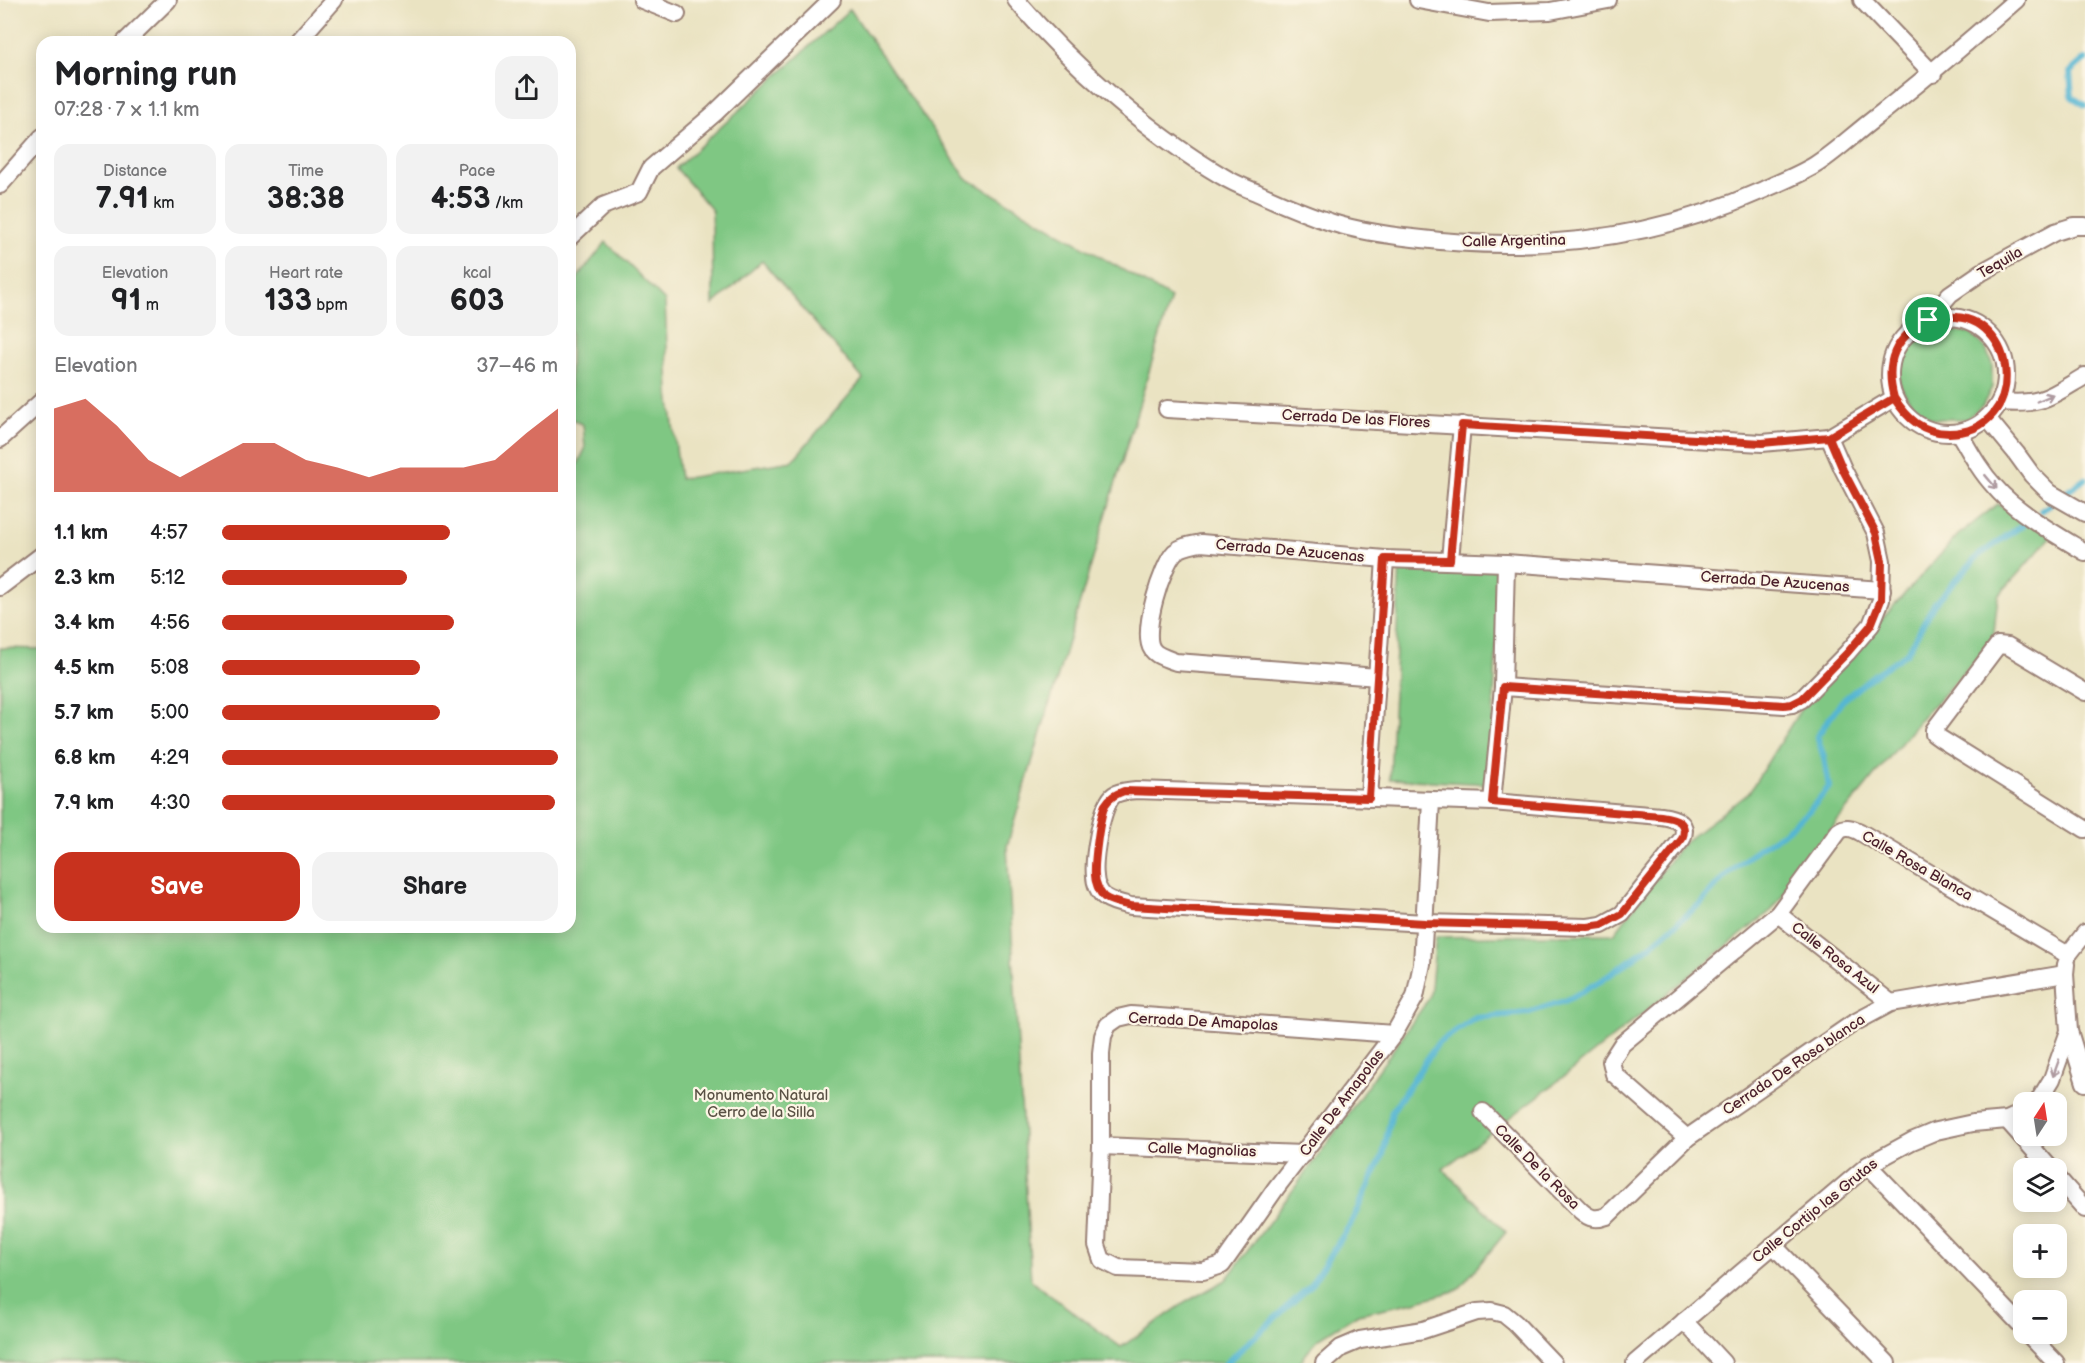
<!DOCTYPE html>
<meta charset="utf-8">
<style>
body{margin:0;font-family:"Balsamiq Sans",sans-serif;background:#f2f2f2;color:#202124;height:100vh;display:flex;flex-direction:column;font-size:22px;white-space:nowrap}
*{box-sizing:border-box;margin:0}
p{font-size:20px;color:#757577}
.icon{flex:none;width:33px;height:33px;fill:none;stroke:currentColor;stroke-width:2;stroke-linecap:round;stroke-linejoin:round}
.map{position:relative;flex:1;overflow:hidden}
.drawer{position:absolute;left:36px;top:36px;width:540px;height:897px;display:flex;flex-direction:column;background:#fff;border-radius:18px;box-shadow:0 3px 15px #0003}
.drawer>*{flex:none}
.needle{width:39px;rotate:12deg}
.fabs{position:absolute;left:2013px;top:1092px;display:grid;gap:12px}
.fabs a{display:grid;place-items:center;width:54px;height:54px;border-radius:12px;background:#fff;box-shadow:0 3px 15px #0003;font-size:30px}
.pin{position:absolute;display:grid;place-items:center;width:51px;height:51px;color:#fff;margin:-26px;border:3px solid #fff;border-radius:50%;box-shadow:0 2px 6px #0007}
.round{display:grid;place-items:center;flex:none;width:63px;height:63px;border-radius:18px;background:#f2f2f2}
.headline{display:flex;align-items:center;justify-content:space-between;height:102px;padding:0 18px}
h1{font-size:33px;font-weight:600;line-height:45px}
.figures{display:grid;grid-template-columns:repeat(3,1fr);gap:9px;height:102px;padding:6px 18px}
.figures div{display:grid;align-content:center;border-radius:15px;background:#f2f2f2;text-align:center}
.figures b{font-size:30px;font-weight:600}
.figures small{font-size:16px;font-weight:400}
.figures p{font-size:16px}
.chart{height:168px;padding:12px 18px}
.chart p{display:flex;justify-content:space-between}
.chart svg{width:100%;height:108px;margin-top:6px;fill:#c8321e;opacity:.7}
.button{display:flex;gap:12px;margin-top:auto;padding:12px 18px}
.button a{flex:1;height:69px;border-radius:18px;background:#c8321e;color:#fff;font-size:24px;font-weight:600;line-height:69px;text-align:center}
.button a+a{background:#f2f2f2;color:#202124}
ul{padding:0 18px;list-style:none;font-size:20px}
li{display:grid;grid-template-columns:96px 72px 1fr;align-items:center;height:45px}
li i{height:15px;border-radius:8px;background:#c8321e}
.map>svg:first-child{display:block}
</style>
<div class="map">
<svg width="2085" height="1363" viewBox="0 0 2085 1363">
<rect width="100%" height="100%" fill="#fcf5e5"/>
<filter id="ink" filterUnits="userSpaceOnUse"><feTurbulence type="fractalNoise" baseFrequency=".0167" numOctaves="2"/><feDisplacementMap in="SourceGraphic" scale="12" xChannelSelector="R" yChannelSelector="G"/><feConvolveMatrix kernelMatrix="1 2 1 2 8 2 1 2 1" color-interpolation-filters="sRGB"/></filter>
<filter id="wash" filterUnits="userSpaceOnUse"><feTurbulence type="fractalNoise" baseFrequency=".008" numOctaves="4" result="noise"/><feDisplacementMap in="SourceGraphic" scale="24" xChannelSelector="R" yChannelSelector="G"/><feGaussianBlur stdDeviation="1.35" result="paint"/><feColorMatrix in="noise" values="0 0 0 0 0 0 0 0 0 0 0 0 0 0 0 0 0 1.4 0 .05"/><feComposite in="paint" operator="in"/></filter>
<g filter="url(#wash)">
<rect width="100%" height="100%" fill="#eae3c2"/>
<g fill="#7fc783" stroke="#647357" stroke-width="1.5">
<path d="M850 9 966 178 1171 298 1007 846 1031 1281 1121 1347 1186 1302 1226 1280 1319 1155 1430 997 1436 937 1614 934 1682 844 1749 792 1802 707 1958 535 1998 504 2052 536 1998 596 1993 641 1923 716 1839 819 1772 910 1553 1085 1443 1169 1506 1232 1458 1290 1414 1302 1358 1314 1318 1339 1299 1363H0V648L42 649V927H570V481L585 449 583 425 570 418V287L606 242 665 301 669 393 680 479 792 461 863 379 762 261 713 305 712 210 676 168Z"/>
<path d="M1932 329 1951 330 1971 334 1985 347 1992 364V387L1983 405 1966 419H1932C1924 413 1913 406 1907 397 1885 365 1907 347 1932 329Z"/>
<path d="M1400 564 1500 569 1490 784 1390 779Z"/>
</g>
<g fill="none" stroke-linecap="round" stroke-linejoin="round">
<g stroke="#55b6d3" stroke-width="6">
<path d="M2085 59 2070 72 2072 97 2085 105"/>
<path d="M2068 491 2085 479"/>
<path d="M2041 511 2050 505"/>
<path d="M1226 1363 1310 1286 1350 1225 1383 1155 1392 1111 1438 1043 1475 1018 1527 1013 1567 1000 1601 981 1645 950 1701 903 1724 877 1759 848 1782 834 1810 810 1829 787 1824 758 1817 736 1842 701 1875 674 1907 653 1934 604 1978 556 2024 524"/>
</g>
</g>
</g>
<g filter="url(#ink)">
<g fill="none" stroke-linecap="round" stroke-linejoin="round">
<defs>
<g id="minor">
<path d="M642 0 677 14"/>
<path d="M1016 0C1072 65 1147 132 1222 176 1233 183 1246 188 1258 193 1282 204 1308 215 1333 223 1359 231 1386 235 1413 238 1533 253 1652 240 1763 190 1780 182 1799 175 1815 165 1834 153 1852 136 1870 122 1920 83 1968 42 2016 0"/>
<path d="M1418 0 1489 13 1550 11 1608 0"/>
<path d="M1862 0 1933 74"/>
<path d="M125 42 168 0"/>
<path d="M297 42 334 0"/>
<path d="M0 185 42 137"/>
<path d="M570 237 603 206 639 192 651 168 715 113 832 0"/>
<circle cx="1948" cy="375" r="58"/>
<path d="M1928 320 1950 294 1982 272 2055 232 2074 226H2085"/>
<path d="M2001 402C2042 406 2051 396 2085 376"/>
<path d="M1167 409 1762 443 1829 437 1894 398"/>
<path d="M1988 419 2016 453 2032 475 2050 493 2085 513"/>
<path d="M1959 433C1970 452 1980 471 1995 487 2016 512 2057 535 2085 552"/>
<path d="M0 439 42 401"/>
<path d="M1450 560 1462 425"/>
<path d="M0 587 42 555"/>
<path d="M1378 677 1176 662C1168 659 1156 656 1152 649 1141 633 1162 565 1175 552 1182 546 1192 545 1201 543L1385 559 1506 563 1882 590"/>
<path d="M1503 687 1784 705 1792 704 1802 699 1847 653 1871 625 1881 600 1882 561 1876 533 1843 469 1829 437"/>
<path d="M2085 692 2008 646 1998 645 1934 730V734L1941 739 2085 829"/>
<path d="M1136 790 1492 802 1661 816C1675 818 1689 822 1682 839L1622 914 1602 925 1588 927 1425 923 1131 906C1122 904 1112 902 1105 897 1099 893 1095 883 1095 876 1093 861 1101 804 1114 795 1120 791 1129 791 1136 790Z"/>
<path d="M1369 798 1385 559"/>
<path d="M1492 802 1503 687 1506 563"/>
<path d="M1778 914 1891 1003"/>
<path d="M2068 955 2085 933"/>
<path d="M2066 964 2065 974 2069 1031 2085 1083"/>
<path d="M1394 1034 1131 1015 1118 1018 1108 1025 1103 1036 1101 1053V1146L1097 1245 1102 1260 1118 1268 1203 1271 1222 1265 1276 1188 1394 1034 1415 997 1422 964 1431 801"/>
<path d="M2038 1102 2052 1079 2069 1031"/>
<path d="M1483 1112 1581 1211C1590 1219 1596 1220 1607 1216L1687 1138 1852 1024 1891 1003 2065 974"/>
<path d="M2007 1120 2050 1168"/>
<path d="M1687 1138 1614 1074 1611 1061 1622 1044 1778 914 1839 831C1846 826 1852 828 1860 832L2068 955"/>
<path d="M1101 1146 1303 1154"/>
<path d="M1868 1165 2024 1328"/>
<path d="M2056 1176 2085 1209"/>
<path d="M1773 1245 1887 1363"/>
<path d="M1684 1321 1723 1363"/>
<path d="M2028 1334 2056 1363"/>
<path d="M1324 1363 1341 1348 1360 1340 1423 1330 1477 1312 1492 1311 1504 1314 1515 1323 1553 1363"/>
<path d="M1635 1363 1868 1165 1912 1141 1936 1131 1973 1123 2007 1120 2024 1112"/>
</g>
</defs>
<use href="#minor" stroke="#9a8176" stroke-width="20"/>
<use href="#minor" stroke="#fff" stroke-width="16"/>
</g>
<defs><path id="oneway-shaft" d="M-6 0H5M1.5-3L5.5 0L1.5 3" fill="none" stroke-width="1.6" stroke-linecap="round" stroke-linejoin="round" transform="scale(1.5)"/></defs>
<g stroke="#ae9aa0">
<use href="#oneway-shaft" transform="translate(2045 398) rotate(-23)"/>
<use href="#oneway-shaft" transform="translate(1991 482) rotate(50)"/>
<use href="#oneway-shaft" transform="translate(2056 1068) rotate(110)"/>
</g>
</g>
<g fill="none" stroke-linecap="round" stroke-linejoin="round" filter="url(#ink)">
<defs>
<path id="route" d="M1928 320C1895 337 1884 361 1894 398L1829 437 1762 443 1462 425 1450 560 1385 559 1369 798 1124 791C1116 794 1110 797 1105 805 1100 816 1094 862 1095 875 1095 882 1099 892 1104 897 1111 902 1122 904 1131 906L1425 923 1588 927 1602 925 1622 914 1682 839C1689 822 1676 818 1661 816L1492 802 1503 687 1784 705 1792 704 1802 699 1847 653 1871 625 1881 600 1882 561 1876 533 1843 470 1829 437 1894 398C1907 418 1922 433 1949 433 2030 432 2020 312 1946 317 1940 317 1934 319 1928 320"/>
</defs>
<use href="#route" stroke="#fff" stroke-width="12"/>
<use href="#route" stroke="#c8321e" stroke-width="8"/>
</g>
<g text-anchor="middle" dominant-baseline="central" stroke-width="4.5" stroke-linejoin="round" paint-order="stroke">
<g font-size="15" fill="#4a1f2b" stroke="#fcf5e5">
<text transform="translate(1514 241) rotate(-1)">Calle Argentina</text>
<text transform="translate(2000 263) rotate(-30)">Tequila</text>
<text transform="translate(1356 419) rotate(3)">Cerrada De las Flores</text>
<text transform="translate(1290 551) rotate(5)">Cerrada De Azucenas</text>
<text transform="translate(1775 582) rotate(4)">Cerrada De Azucenas</text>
<text transform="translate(1917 866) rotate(30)">Calle Rosa Blanca</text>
<text transform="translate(1835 958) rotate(38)">Calle Rosa Azul</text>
<text transform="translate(1203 1022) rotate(3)">Cerrada De Amapolas</text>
<text transform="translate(1794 1065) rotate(-34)">Cerrada De Rosa blanca</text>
<text transform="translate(1342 1103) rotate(-53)">Calle De Amapolas</text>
<text transform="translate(1202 1150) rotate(2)">Calle Magnolias</text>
<text transform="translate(1537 1167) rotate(45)">Calle De la Rosa</text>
<text transform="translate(1815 1211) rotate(-39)">Calle Cortijo las Grutas</text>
</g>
<g font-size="15" fill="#5a5145" stroke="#fcf5e5">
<text x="761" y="1095">Monumento Natural<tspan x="761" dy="17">Cerro de la Silla</tspan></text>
</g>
</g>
</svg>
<div class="fabs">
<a><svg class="needle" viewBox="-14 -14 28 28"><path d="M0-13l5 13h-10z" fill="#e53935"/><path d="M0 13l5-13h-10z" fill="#757577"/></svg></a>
<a><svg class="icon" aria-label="layers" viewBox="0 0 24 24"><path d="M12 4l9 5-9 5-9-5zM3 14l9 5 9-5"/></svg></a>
<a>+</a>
<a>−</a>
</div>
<div class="pin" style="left:1928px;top:320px;background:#1e9e55"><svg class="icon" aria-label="arrive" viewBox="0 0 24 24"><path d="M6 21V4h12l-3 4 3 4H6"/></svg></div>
<section class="drawer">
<div class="headline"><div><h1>Morning run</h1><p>07:28 · 7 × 1.1 km</p></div><a class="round"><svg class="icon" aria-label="share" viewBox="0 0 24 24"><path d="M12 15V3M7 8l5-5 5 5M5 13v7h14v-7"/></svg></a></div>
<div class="figures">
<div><p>Distance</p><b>7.91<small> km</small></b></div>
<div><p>Time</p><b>38:38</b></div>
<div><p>Pace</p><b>4:53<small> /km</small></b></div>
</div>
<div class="figures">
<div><p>Elevation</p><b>91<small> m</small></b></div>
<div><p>Heart rate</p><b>133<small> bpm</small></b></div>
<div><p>kcal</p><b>603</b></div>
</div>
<div class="chart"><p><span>Elevation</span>37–46 m</p>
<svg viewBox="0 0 160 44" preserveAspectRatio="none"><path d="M0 44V10L10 6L20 17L30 31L40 38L50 31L60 24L70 24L80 31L90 34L100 38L110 34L120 34L130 34L140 31L150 20L160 10V44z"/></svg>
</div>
<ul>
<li><b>1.1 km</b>4:57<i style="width:68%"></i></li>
<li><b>2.3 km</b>5:12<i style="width:55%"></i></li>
<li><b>3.4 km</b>4:56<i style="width:69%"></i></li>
<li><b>4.5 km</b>5:08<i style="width:59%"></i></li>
<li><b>5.7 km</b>5:00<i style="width:65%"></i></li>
<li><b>6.8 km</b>4:29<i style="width:100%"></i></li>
<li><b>7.9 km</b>4:30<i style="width:99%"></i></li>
</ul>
<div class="button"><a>Save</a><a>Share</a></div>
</section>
</div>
